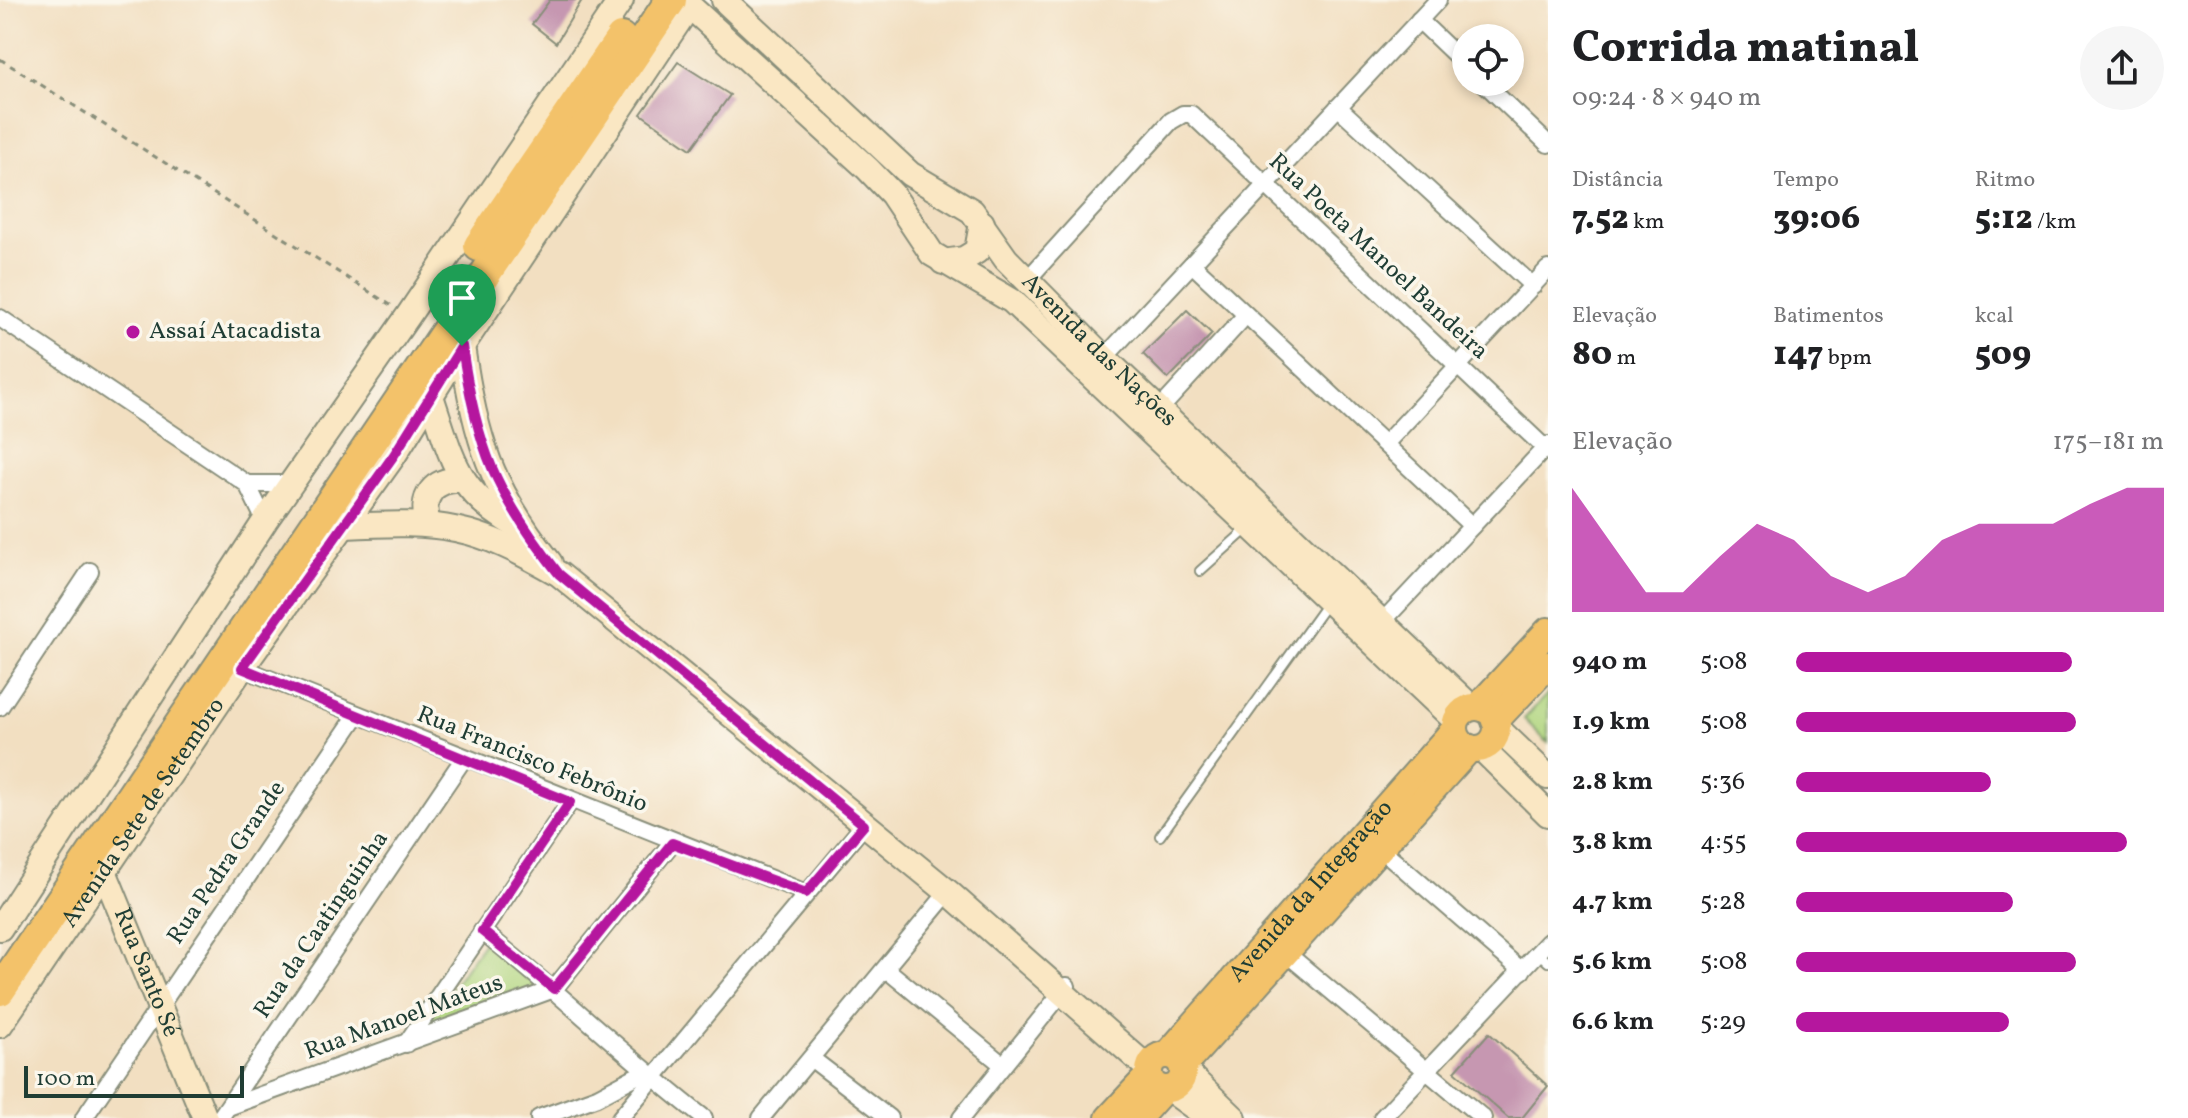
<!DOCTYPE html>
<html lang="pt">
<meta charset="utf-8">
<style>
body{margin:0;font-family:Vollkorn,serif;background:#f6f6f6;color:#202124;height:100vh;display:flex;flex-direction:column;font-size:30px;white-space:nowrap}
*{box-sizing:border-box;margin:0}
p{font-size:26px;color:#757577}
.icon{flex:none;width:44px;height:44px;fill:none;stroke:currentColor;stroke-width:2;stroke-linecap:round;stroke-linejoin:round}
.map{position:relative;flex:1;overflow:hidden}
.drawer{display:flex;flex-direction:column;background:#fff;width:640px}
.drawer>*{flex:none}
.fabs{position:absolute;left:1452px;top:24px;display:grid;gap:16px}
.fabs a{display:grid;place-items:center;width:72px;height:72px;border-radius:50%;background:#fff;box-shadow:0 4px 12px #0003;font-size:40px}
.scale{position:absolute;left:24px;bottom:20px;width:220px;box-sizing:border-box;padding-left:8px;border:4px solid #1f3d34;border-top:0;font-size:22px;line-height:28px;white-space:nowrap;color:#1f3d34;-webkit-text-stroke:6px #fbf7ec;paint-order:stroke}
.pin{position:absolute;display:grid;place-items:center;width:68px;height:68px;color:#fff;margin:-82px -34px;border-radius:50% 50% 50% 0;rotate:-45deg;box-shadow:0 0 8px #0007}
.pin .icon{rotate:45deg}
.round{display:grid;place-items:center;flex:none;width:84px;height:84px;border-radius:42px;background:#f6f6f6}
.overview{display:flex;align-items:center;justify-content:space-between;height:136px;padding:0 24px}
h1{font-size:44px;font-weight:800;line-height:60px}
.stats{display:grid;grid-template-columns:repeat(3,1fr);gap:12px;height:136px;padding:8px 24px}
.stats div{display:grid;align-content:center}
.stats b{font-size:34px;font-weight:800}
.stats small{font-size:22px;font-weight:400}
.stats p{font-size:22px}
.chart{height:224px;padding:16px 24px}
.chart p{display:flex;justify-content:space-between}
.chart svg{width:100%;height:144px;margin-top:8px;fill:#b5179e;opacity:.7}
ul{padding:0 24px;list-style:none;font-size:26px}
li{display:grid;grid-template-columns:128px 96px 1fr;align-items:center;height:60px}
li i{height:20px;border-radius:10px;background:#b5179e}
main{display:flex;flex:1;min-height:0}
.map>svg:first-child{display:block}
</style>
<main>
<div class="map">
<svg width="1548" height="1118" viewBox="0 0 1548 1118">
<rect width="100%" height="100%" fill="#fbf7ec"/>
<filter id="ink" filterUnits="userSpaceOnUse"><feTurbulence type="fractalNoise" baseFrequency=".0125" numOctaves="2"/><feDisplacementMap in="SourceGraphic" scale="16" xChannelSelector="R" yChannelSelector="G"/><feConvolveMatrix kernelMatrix="1 2 1 2 8 2 1 2 1" color-interpolation-filters="sRGB"/></filter>
<filter id="wash" filterUnits="userSpaceOnUse"><feTurbulence type="fractalNoise" baseFrequency=".006" numOctaves="4" result="noise"/><feDisplacementMap in="SourceGraphic" scale="32" xChannelSelector="R" yChannelSelector="G"/><feGaussianBlur stdDeviation="1.8" result="paint"/><feColorMatrix in="noise" values="0 0 0 0 0 0 0 0 0 0 0 0 0 0 0 0 0 1.4 0 .05"/><feComposite in="paint" operator="in"/></filter>
<g filter="url(#wash)">
<rect width="100%" height="100%" fill="#f2dfc1"/>
<g fill="#b0d57f" stroke="#68895a" stroke-width="2">
<path d="M1548 693V743L1524 719Z"/>
<path d="M484 942 549 988 416 1038Z"/>
</g>
<g id="blocks">
<g fill="#c697b1">
<path d="M550 0H582L556 43 532 24Z"/>
<path d="M678 62 730 95 691 149 641 114Z"/>
<path d="M1187 310 1212 334 1168 379 1143 354Z"/>
<path d="M1489 1033 1548 1086 1522 1118H1508L1455 1071Z"/>
</g>
</g>
</g>
<g filter="url(#ink)">
<use href="#blocks" fill-opacity="0" stroke="#888e7a" stroke-width="2"/>
<g fill="none" stroke-linecap="round" stroke-linejoin="round">
<defs>
<g id="lane">
<path d="M1200 571 1247 529"/>
<path d="M1160 836 1328 602"/>
<path d="M1538 953 1548 962"/>
</g>
<g id="street">
<path d="M1419 20 1466 65"/>
<path d="M1483 82 1548 144"/>
<path d="M1338 107 1533 286"/>
<path d="M1192 264 1472 526"/>
<path d="M1027 280 1171 121 1183 114H1191L1548 451"/>
<path d="M0 318 247 484 265 521"/>
<path d="M1104 358 1438 0"/>
<path d="M1160 409 1246 315"/>
<path d="M1385 444 1548 269"/>
<path d="M247 484H291"/>
<path d="M1383 621 1548 445"/>
<path d="M242 668 806 893"/>
<path d="M0 707 90 571"/>
<path d="M1380 848 1522 971"/>
<path d="M482 931C558 991 627 1058 704 1118"/>
<path d="M1286 953 1483 1118"/>
<path d="M886 969 1003 1065"/>
<path d="M406 1044 570 802"/>
<path d="M812 1059 889 1118"/>
<path d="M228 1107 554 989 672 843"/>
<path d="M84 1118 357 715"/>
<path d="M220 1118 464 758"/>
<path d="M539 1118 597 1097 644 1072"/>
<path d="M620 1118 864 825"/>
<path d="M761 1118 948 892"/>
<path d="M961 1118 1067 986"/>
<path d="M1382 1118 1548 942"/>
</g>
<g id="secondary">
<path d="M683 0 868 169 892 194 932 254 1012 301 1456 721"/>
<path id="s1" d="M724 0 910 174 972 211 1006 259 1104 358 1472 708"/>
<path d="M943 262 964 259 977 251 982 223"/>
<path d="M462 346C475 439 491 489 550 563"/>
<path d="M431 396C453 461 456 492 520 528"/>
<path d="M429 525C418 497 434 478 463 480"/>
<path d="M345 526C443 521 473 524 559 574L948 892 1149 1069"/>
<path d="M1496 727 1548 777"/>
<path d="M1481 748 1548 814"/>
<path id="s2" d="M104 871 205 1118"/>
<path d="M0 928 265 521 408 316 621 0"/>
<path id="s3" d="M0 1025 242 668 394 455 462 346 689 6"/>
<path d="M1184 1070 1234 1118"/>
<path d="M1169 1089 1209 1118"/>
</g>
<g id="primary">
<path d="M1478 707 1548 631"/>
<circle cx="1476" cy="728" r="21"/>
<path d="M1495 721 1548 665"/>
<circle cx="1166" cy="1072" r="17"/>
<path id="s4" d="M1167 1055 1455 729"/>
<path d="M1183 1066 1470 748"/>
<path d="M1109 1118 1149 1075"/>
<path d="M1138 1118 1164 1089"/>
</g>
<g id="highway">
<path d="M479 246 621 38"/>
<path d="M0 990 671 0"/>
</g>
</defs>
<use href="#lane" stroke="#888e7a" stroke-width="12"/>
<use href="#street" stroke="#888e7a" stroke-width="20"/>
<use href="#secondary" stroke="#888e7a" stroke-width="28"/>
<use href="#primary" stroke="#888e7a" stroke-width="30"/>
<use href="#highway" stroke="#888e7a" stroke-width="34"/>
<path stroke="#888e7a" stroke-width="3" stroke-dasharray="6 6" stroke-linecap="butt" d="M0 59 392 306"/>
<use href="#lane" stroke="#fff" stroke-width="8"/>
<use href="#street" stroke="#fff" stroke-width="16"/>
<use href="#secondary" stroke="#fae7c3" stroke-width="24"/>
<use href="#primary" stroke="#f3c26a" stroke-width="26"/>
<use href="#highway" stroke="#f3c26a" stroke-width="30"/>
</g>
</g>
<g fill="none" stroke-linecap="round" stroke-linejoin="round" filter="url(#ink)">
<defs>
<path id="route" d="M462 346C476 447 496 494 559 574L864 825 806 893 672 843 554 989 482 931 570 802 242 668 394 455Z"/>
</defs>
<use href="#route" stroke="#fff" stroke-width="16"/>
<use href="#route" stroke="#b5179e" stroke-width="10"/>
</g>
<circle fill="#b5179e" stroke="#fbf7ec" stroke-width="3" cx="133" cy="332" r="8"/>
<g text-anchor="middle" dominant-baseline="central" stroke-width="7" stroke-linejoin="round" paint-order="stroke">
<g font-size="24" fill="#1f3d34" stroke="#fbf7ec">
<text transform="translate(1378 257) rotate(43)">Rua Poeta Manoel Bandeira</text>
<text stroke="none"><textPath href="#s1" startOffset="516">Avenida das Nações</textPath></text>
<text transform="translate(532 760) rotate(22)">Rua Francisco Febrônio</text>
<text stroke="none"><textPath href="#s3" startOffset="256">Avenida Sete de Setembro</textPath></text>
<text transform="translate(227 863) rotate(-56)">Rua Pedra Grande</text>
<text stroke="none"><textPath href="#s4" startOffset="218">Avenida da Integração</textPath></text>
<text transform="translate(322 925) rotate(-56)">Rua da Caatinguinha</text>
<text stroke="none"><textPath href="#s2" startOffset="110">Rua Santo Sé</textPath></text>
<text transform="translate(404 1018) rotate(-20)">Rua Manoel Mateus</text>
</g>
<g font-size="24" fill="#1f3d34" stroke="#fbf7ec" text-anchor="start">
<text x="149" y="332">Assaí Atacadista</text>
</g>
</g>
</svg>
<div class="fabs">
<a><svg class="icon" aria-label="locate" viewBox="0 0 24 24"><circle cx="12" cy="12" r="6"/><path d="M12 2v4M12 18v4M2 12h4M18 12h4"/></svg></a>
</div>
<div class="scale">100 m</div>
<div class="pin" style="left:462px;top:346px;background:#1e9e55"><svg class="icon" aria-label="arrive" viewBox="0 0 24 24"><path d="M6 21V4h12l-3 4 3 4H6"/></svg></div>
</div>
<section class="drawer">
<div class="overview"><div><h1>Corrida matinal</h1><p>09:24 · 8 × 940 m</p></div><a class="round"><svg class="icon" aria-label="share" viewBox="0 0 24 24"><path d="M12 15V3M7 8l5-5 5 5M5 13v7h14v-7"/></svg></a></div>
<div class="stats">
<div><p>Distância</p><b>7.52<small> km</small></b></div>
<div><p>Tempo</p><b>39:06</b></div>
<div><p>Ritmo</p><b>5:12<small> /km</small></b></div>
</div>
<div class="stats">
<div><p>Elevação</p><b>80<small> m</small></b></div>
<div><p>Batimentos</p><b>147<small> bpm</small></b></div>
<div><p>kcal</p><b>509</b></div>
</div>
<div class="chart"><p><span>Elevação</span>175–181 m</p>
<svg viewBox="0 0 160 44" preserveAspectRatio="none"><path d="M0 44V6L10 22L20 38L30 38L40 27L50 17L60 22L70 33L80 38L90 33L100 22L110 17L120 17L130 17L140 11L150 6L160 6V44z"/></svg>
</div>
<ul>
<li><b>940 m</b>5:08<i style="width:75%"></i></li>
<li><b>1.9 km</b>5:08<i style="width:76%"></i></li>
<li><b>2.8 km</b>5:36<i style="width:53%"></i></li>
<li><b>3.8 km</b>4:55<i style="width:90%"></i></li>
<li><b>4.7 km</b>5:28<i style="width:59%"></i></li>
<li><b>5.6 km</b>5:08<i style="width:76%"></i></li>
<li><b>6.6 km</b>5:29<i style="width:58%"></i></li>
</ul>
</section>
</main>
